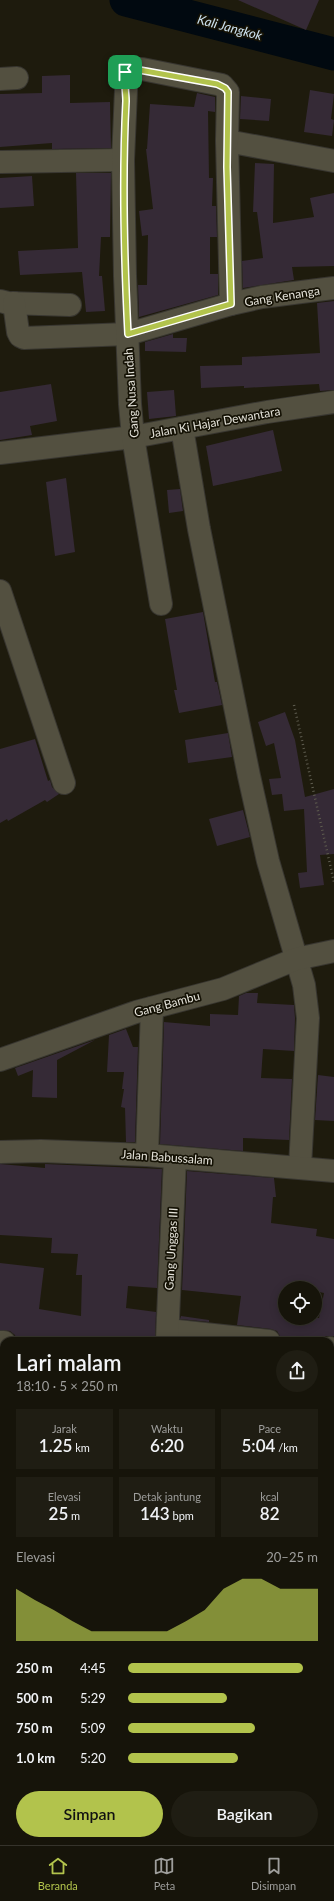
<!DOCTYPE html>
<html lang="id">
<meta charset="utf-8">
<style>
body{margin:0;font-family:Lato,sans-serif;background:#1f1d13;color:#f1f3f6;height:100vh;display:flex;flex-direction:column;font-size:15px;white-space:nowrap}
*{box-sizing:border-box;margin:0}
p{font-size:13px;color:#9e9e9c}
.icon{flex:none;width:22px;height:22px;fill:none;stroke:currentColor;stroke-width:2;stroke-linecap:round;stroke-linejoin:round}
.map{position:relative;flex:1;overflow:hidden}
.drawer{position:absolute;left:0px;top:1337px;width:334px;height:508px;display:flex;flex-direction:column;background:#16140a;border-radius:12px 12px 0 0;box-shadow:0 2px 10px #0003,0 0 0 1px #35332b}
.drawer>*{flex:none}
.controls{position:absolute;left:278px;top:1281px;display:grid;gap:8px}
.controls a{display:grid;place-items:center;width:44px;height:44px;border-radius:50%;background:#16140a;box-shadow:0 2px 10px #0003,0 0 0 1px #35332b;font-size:20px}
.pin{position:absolute;display:grid;place-items:center;width:34px;height:34px;color:#fff;margin:-17px;border-radius:8px;box-shadow:0 2px 6px #0006}
.round{display:grid;place-items:center;flex:none;width:42px;height:42px;border-radius:21px;background:#1f1d13}
.summary{display:flex;align-items:center;justify-content:space-between;height:68px;padding:0 16px}
h1{font-size:22px;font-weight:600;line-height:30px}
.metrics{display:grid;grid-template-columns:repeat(3,1fr);gap:6px;height:68px;padding:4px 16px}
.metrics div{display:grid;align-content:center;border-radius:0px;background:#1f1d13;text-align:center}
.metrics b{font-size:17px;font-weight:600}
.metrics small{font-size:11px;font-weight:400}
.metrics p{font-size:11px}
.chart{height:112px;padding:8px 16px}
.chart p{display:flex;justify-content:space-between}
.chart svg{width:100%;height:72px;margin-top:4px;fill:#b2c34c;opacity:.7}
.button{display:flex;gap:8px;margin-top:auto;padding:8px 16px}
.button a{flex:1;height:46px;border-radius:24px;background:#b2c34c;color:#111;font-size:16px;font-weight:600;line-height:46px;text-align:center}
.button a+a{background:#1f1d13;color:#f1f3f6}
ul{padding:0 16px;list-style:none;font-size:13px}
li{display:grid;grid-template-columns:64px 48px 1fr;align-items:center;height:30px}
li i{height:10px;border-radius:5px;background:#b2c34c}
.tab-bar{display:flex;justify-content:space-around;align-items:center;height:56px;border-top:1px solid #35332b;background:#16140a;font-size:11px;color:#9e9e9c}
.tab-bar a{display:grid;justify-items:center;gap:2px}
.tab-bar .active{color:#b2c34c}
.map>svg:first-child{display:block}
</style>
<div class="map">
<svg width="334" height="1845" viewBox="0 0 334 1845">
<rect width="100%" height="100%" fill="#1e1b0d"/>
<g fill="none" stroke-linecap="round" stroke-linejoin="round">
<path stroke="#010910" stroke-width="33" d="M126 0 334 54"/>
</g>
<g fill="#352a36" fill-rule="evenodd">
<path d="M238 0H319L306 30Z"/>
<path d="M70 75V103L110 102 111 148 52 149V143L0 147V94L42 93V76Z"/>
<path d="M310 90 334 94 331 119 334 120 332 136 304 132Z"/>
<path d="M197 93 215 97V112L208 111 209 178H213L212 206H216L217 237H210V274H218V295L139 317 138 285H147L148 235 142 236 139 211 153 209 146 149H147L150 104 194 107Z"/>
<path d="M241 96 271 99 269 121 240 119Z"/>
<path d="M255 163 274 164 273 223 314 217 310 198 334 193V266L292 267 294 280 243 288 242 261 263 258 257 212H253Z"/>
<path d="M76 173H111L110 237H101L99 276H102L105 311 86 312 82 272 20 275 18 251 78 248Z"/>
<path d="M32 176 34 206 0 208V178Z"/>
<path d="M334 301V390L320 391 319 384 244 388V386L201 388 200 366 242 365V357L320 353 317 303Z"/>
<path d="M173 334V338H187L186 352 145 351V342Z"/>
<path d="M51 384 57 421 30 426 32 435 0 440V392Z"/>
<path d="M174 390 176 416 149 419 147 392Z"/>
<path d="M273 430 282 471 213 486 206 446Z"/>
<path d="M66 478 75 552 55 556 46 482Z"/>
<path d="M180 489 183 511 169 513 167 490Z"/>
<path d="M203 612 215 682H217L222 705 179 713 174 690H177L165 619Z"/>
<path d="M285 712 295 740 305 797 334 789V854L320 855 324 885 300 888 298 873 307 872 304 809 284 811 282 794 272 795 269 779 281 778 274 743 266 746 258 722Z"/>
<path d="M228 733 232 757 188 763 185 740Z"/>
<path d="M35 739 48 781 50 780 52 787 59 794 47 802 45 800 8 821 7 819 0 823V749Z"/>
<path d="M243 810 250 837 217 846 209 819Z"/>
<path d="M246 993H258L257 1003 294 1005 295 1018 294 1051 263 1049 261 1078 292 1079 289 1140 243 1138V1151L160 1144 164 1022 210 1026V1014L238 1015 239 996Z"/>
<path d="M126 1029 133 1047H138L135 1142H126L125 1108 121 1107 124 1089H122L124 1072H107L109 1035Z"/>
<path d="M95 1040 57 1060V1098L32 1097 33 1070 18 1076 15 1068Z"/>
<path d="M318 1075 334 1077V1121L315 1120Z"/>
<path d="M0 1164 45 1168V1164L162 1169 157 1288 128 1286 126 1308 156 1312 155 1341H20L16 1340 15 1335 10 1331 0 1330V1263L44 1268 39 1309 81 1316 82 1275H76L78 1254 51 1253 52 1238 0 1235Z"/>
<path d="M187 1171 274 1178 276 1197H273L271 1223 317 1229 316 1236 334 1239V1336H326L320 1341 296 1337V1340L281 1338 277 1331 271 1329 237 1325 241 1296 182 1290ZM285 1288H315V1291L324 1293 319 1318H285Z"/>
<path d="M181 1316 209 1320V1322L180 1319Z"/>
</g>
<g fill="none" stroke-linecap="round" stroke-linejoin="round">
<defs>
<g id="minor">
<path d="M0 79 17 78"/>
<path d="M0 162 123 160"/>
<path d="M0 301 8 303 70 305"/>
<path d="M14 303 18 332 20 336 24 338 128 334 231 304 227 141 334 161"/>
<path d="M231 304 262 297 334 288"/>
<path d="M182 428 199 529 249 776 268 861 304 985 308 1018 300 1167"/>
<path d="M0 453 133 437 267 412 334 402"/>
<path d="M0 591 64 783"/>
<path d="M161 604 133 437 130 404 125 276 123 160 126 90 125 73 134 69H142L222 85 228 92 227 141"/>
<path d="M0 1060 136 1012 223 989 296 959 334 951"/>
<path d="M0 1152 41 1151 147 1155 334 1171"/>
<path d="M147 1155 152 1008"/>
<path d="M168 1330 269 1341"/>
<path d="M167 1341 175 1158"/>
<path d="M0 1342H4"/>
<path d="M330 1348 334 1349"/>
<path d="M0 1514 4 1515"/>
<path d="M330 1573 334 1521"/>
<path d="M330 1786H334"/>
<path d="M51 1845V1841"/>
<path d="M144 1845V1841"/>
</g>
</defs>
<use href="#minor" stroke="#383630" stroke-width="24"/>
<path stroke="#5e5c4f" stroke-width="2.5" stroke-dasharray="1 3" stroke-linecap="butt" d="M294 705 334 882"/>
<use href="#minor" stroke="#535040" stroke-width="22"/>
</g>
<g fill="none" stroke-linecap="round" stroke-linejoin="round">
<defs>
<path id="route" d="M134 69 217 84 225 88 228 92 227 167 231 304 128 334C124 256 122 178 126 101 126 92 123 78 127 71Z"/>
</defs>
<use href="#route" stroke="#fff" stroke-width="8"/>
<use href="#route" stroke="#b2c34c" stroke-width="5"/>
</g>
<g text-anchor="middle" dominant-baseline="central" stroke-width="3.5" stroke-linejoin="round" paint-order="stroke">
<g font-size="12" fill="#e3e1d8" stroke="#151205">
<text transform="translate(282 296) rotate(-9)">Gang Kenanga</text>
<text transform="translate(131 393) rotate(-94)">Gang Nusa Indah</text>
<text transform="translate(215 422) rotate(-10)">Jalan Ki Hajar Dewantara</text>
<text transform="translate(167 1004) rotate(-15)">Gang Bambu</text>
<text transform="translate(167 1157) rotate(4)">Jalan Babussalam</text>
<text transform="translate(171 1249) rotate(-87)">Gang Unggas III</text>
</g>
<g font-size="13" font-style="italic" fill="#cde2f0" stroke="#151205">
<text transform="translate(230 27) rotate(15)">Kali Jangkok</text>
</g>
</g>
</svg>
<div class="controls">
<a><svg class="icon" aria-label="locate" viewBox="0 0 24 24"><circle cx="12" cy="12" r="6"/><path d="M12 2v4M12 18v4M2 12h4M18 12h4"/></svg></a>
</div>
<div class="pin" style="left:125px;top:72px;background:#1e9e55"><svg class="icon" aria-label="arrive" viewBox="0 0 24 24"><path d="M6 21V4h12l-3 4 3 4H6"/></svg></div>
<section class="drawer">
<div class="summary"><div><h1>Lari malam</h1><p>18:10 · 5 × 250 m</p></div><a class="round"><svg class="icon" aria-label="share" viewBox="0 0 24 24"><path d="M12 15V3M7 8l5-5 5 5M5 13v7h14v-7"/></svg></a></div>
<div class="metrics">
<div><p>Jarak</p><b>1.25<small> km</small></b></div>
<div><p>Waktu</p><b>6:20</b></div>
<div><p>Pace</p><b>5:04<small> /km</small></b></div>
</div>
<div class="metrics">
<div><p>Elevasi</p><b>25<small> m</small></b></div>
<div><p>Detak jantung</p><b>143<small> bpm</small></b></div>
<div><p>kcal</p><b>82</b></div>
</div>
<div class="chart"><p><span>Elevasi</span>20–25 m</p>
<svg viewBox="0 0 160 44" preserveAspectRatio="none"><path d="M0 44V12L10 19L20 25L30 32L40 38L50 38L60 38L70 38L80 38L90 32L100 25L110 12L120 6L130 6L140 12L150 12L160 12V44z"/></svg>
</div>
<ul>
<li><b>250 m</b>4:45<i style="width:92%"></i></li>
<li><b>500 m</b>5:29<i style="width:52%"></i></li>
<li><b>750 m</b>5:09<i style="width:67%"></i></li>
<li><b>1.0 km</b>5:20<i style="width:58%"></i></li>
</ul>
<div class="button"><a>Simpan</a><a>Bagikan</a></div>
</section>
</div>
<nav class="tab-bar">
<a class="active"><svg class="icon" aria-label="home" viewBox="0 0 24 24"><path d="M3 11l9-7 9 7M6 9v11h12V9"/></svg>Beranda</a>
<a><svg class="icon" aria-label="map" viewBox="0 0 24 24"><path d="M3 6l6-2 6 2 6-2v14l-6 2-6-2-6 2zM9 4v14M15 6v14"/></svg>Peta</a>
<a><svg class="icon" aria-label="saved" viewBox="0 0 24 24"><path d="M7 4h10v16l-5-4-5 4z"/></svg>Disimpan</a>
</nav>
